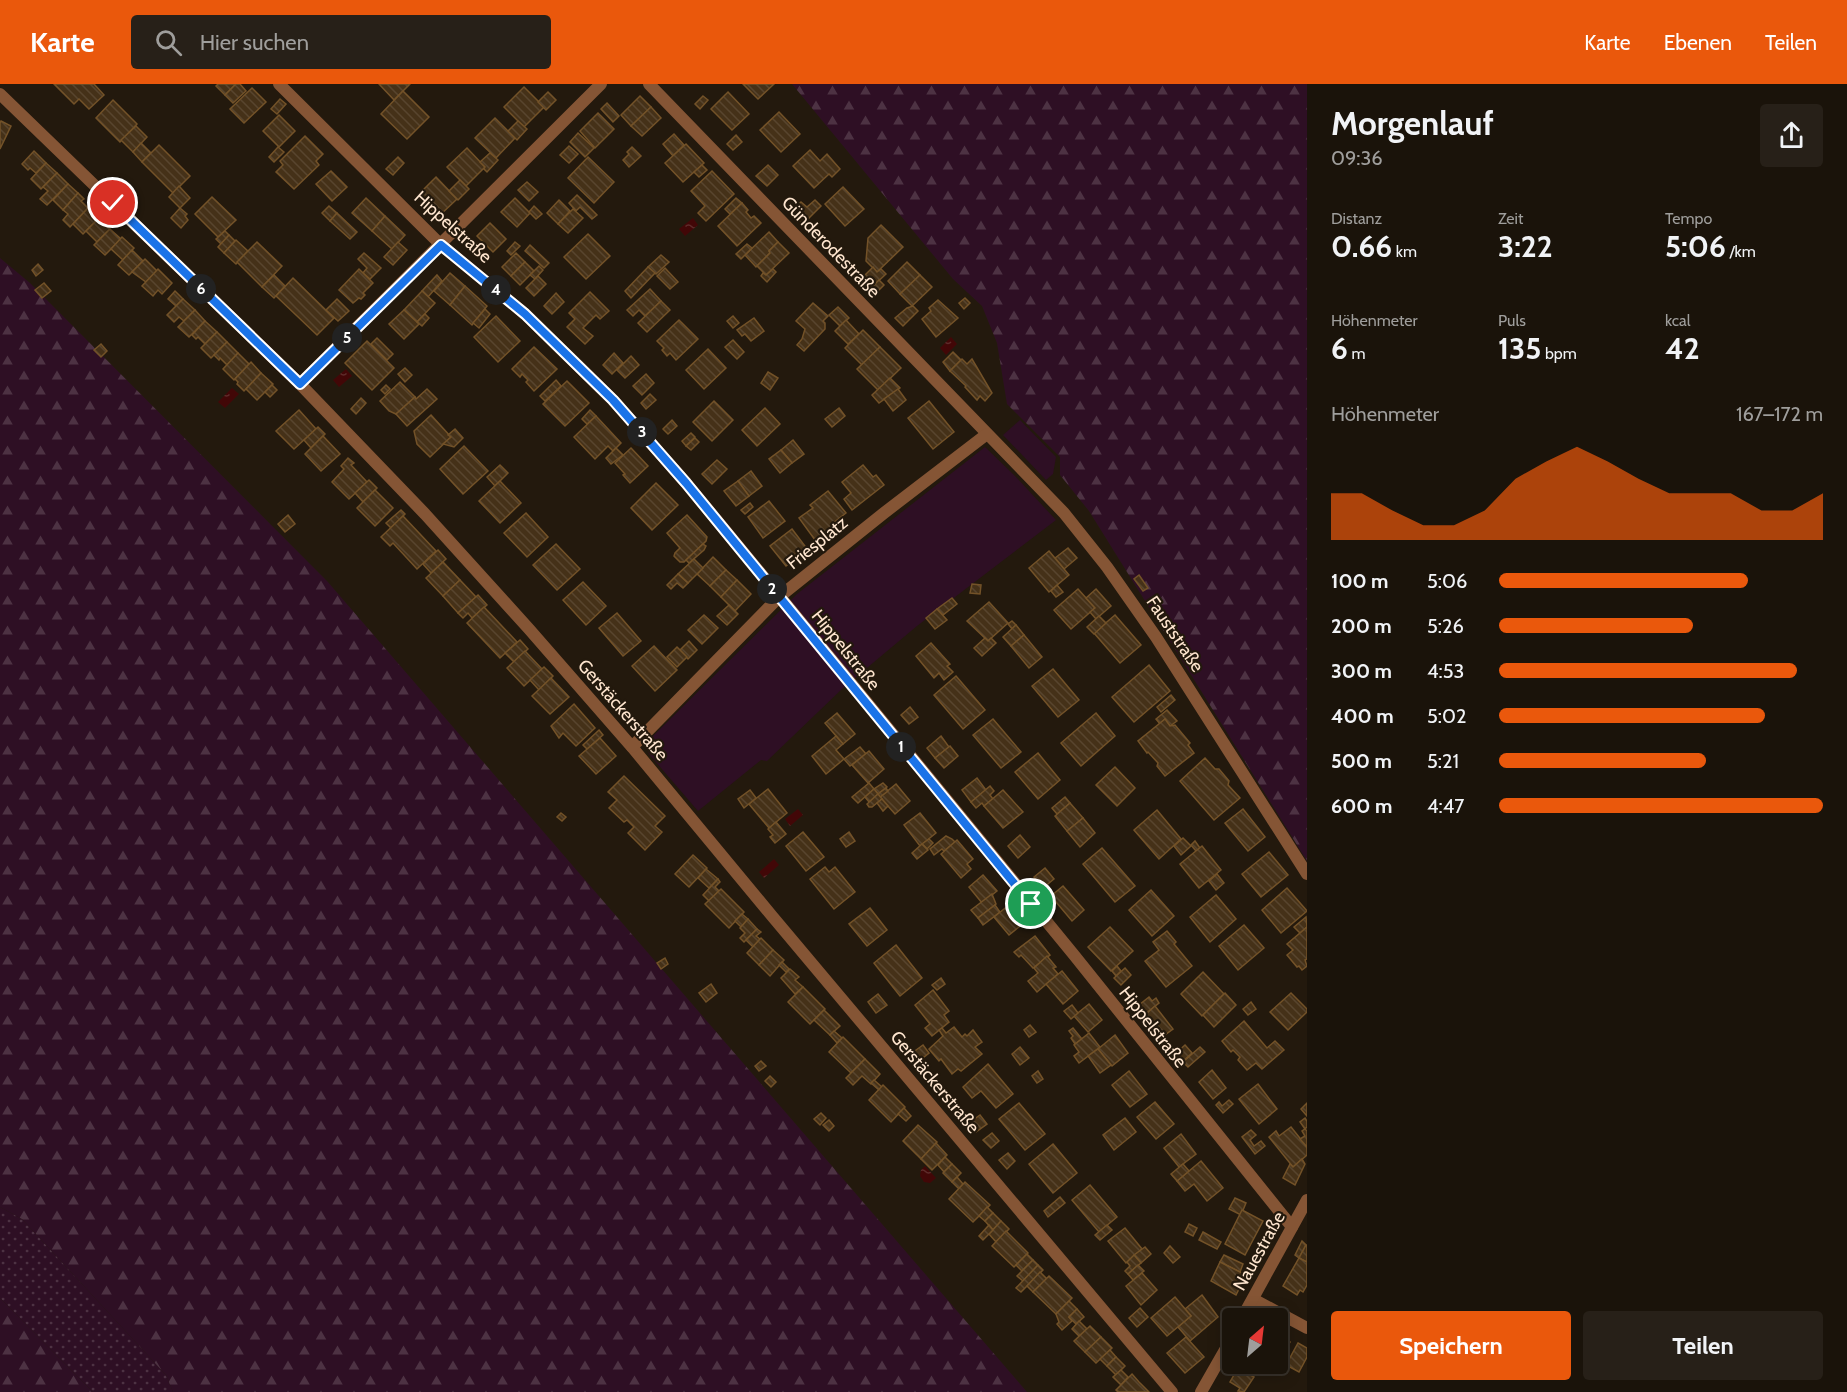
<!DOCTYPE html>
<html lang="de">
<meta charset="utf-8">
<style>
body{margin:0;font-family:Cabin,sans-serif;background:#272018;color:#f1f3f6;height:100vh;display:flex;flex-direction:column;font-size:22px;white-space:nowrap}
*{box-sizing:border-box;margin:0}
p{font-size:20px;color:#9f9e9c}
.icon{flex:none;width:33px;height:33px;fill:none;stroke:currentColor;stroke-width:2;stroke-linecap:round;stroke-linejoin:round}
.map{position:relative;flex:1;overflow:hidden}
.sheet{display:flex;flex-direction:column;background:#1a130a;width:540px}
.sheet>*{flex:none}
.needle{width:39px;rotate:28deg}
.tools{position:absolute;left:1222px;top:1224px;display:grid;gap:12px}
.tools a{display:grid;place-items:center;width:66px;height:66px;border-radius:6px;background:#1a130a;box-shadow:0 3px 15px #0003,0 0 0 2px #38322b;font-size:30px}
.pin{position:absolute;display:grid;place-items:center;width:51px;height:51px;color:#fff;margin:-26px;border:3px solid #fff;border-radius:50%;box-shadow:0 2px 6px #0007}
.km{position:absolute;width:30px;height:30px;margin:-15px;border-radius:50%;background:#222;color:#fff;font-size:16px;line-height:30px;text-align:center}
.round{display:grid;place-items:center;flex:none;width:63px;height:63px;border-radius:6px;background:#272018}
.headline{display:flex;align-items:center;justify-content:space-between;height:102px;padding:0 24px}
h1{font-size:33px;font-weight:700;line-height:45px}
.figures{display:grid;grid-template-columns:repeat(3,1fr);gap:9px;height:102px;padding:6px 24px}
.figures div{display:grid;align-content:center}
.figures b{font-size:30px;font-weight:700}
.figures small{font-size:16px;font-weight:400}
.figures p{font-size:16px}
.chart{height:168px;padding:12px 24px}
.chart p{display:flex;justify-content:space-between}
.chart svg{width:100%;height:108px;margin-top:6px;fill:#ea580c;opacity:.7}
.button{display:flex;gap:12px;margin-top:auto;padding:12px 24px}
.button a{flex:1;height:69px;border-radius:6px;background:#ea580c;color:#fff;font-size:24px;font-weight:700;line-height:69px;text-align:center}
.button a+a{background:#272018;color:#f1f3f6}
ul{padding:0 24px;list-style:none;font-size:20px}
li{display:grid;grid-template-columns:96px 72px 1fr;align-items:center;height:45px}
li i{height:15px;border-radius:8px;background:#ea580c}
header{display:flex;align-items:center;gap:36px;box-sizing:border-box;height:84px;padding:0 30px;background:#ea580c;color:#fff}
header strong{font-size:28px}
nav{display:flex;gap:33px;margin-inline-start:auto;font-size:21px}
.search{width:420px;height:54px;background:#272018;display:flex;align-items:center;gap:15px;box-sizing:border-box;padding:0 21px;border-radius:6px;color:#9f9e9c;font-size:22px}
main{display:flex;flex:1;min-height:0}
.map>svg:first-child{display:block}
</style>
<header>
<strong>Karte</strong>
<div class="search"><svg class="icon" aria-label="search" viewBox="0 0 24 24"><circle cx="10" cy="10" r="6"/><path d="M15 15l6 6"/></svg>Hier suchen</div>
<nav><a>Karte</a><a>Ebenen</a><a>Teilen</a></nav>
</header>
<main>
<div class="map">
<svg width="1307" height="1308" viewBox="0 0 1307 1308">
<defs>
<pattern id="grass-dots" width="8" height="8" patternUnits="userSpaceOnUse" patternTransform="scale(1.5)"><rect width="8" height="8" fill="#2e0f24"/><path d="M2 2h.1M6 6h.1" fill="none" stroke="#4d3243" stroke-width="1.8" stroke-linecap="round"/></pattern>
<pattern id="forest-firs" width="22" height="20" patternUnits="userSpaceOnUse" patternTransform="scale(1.5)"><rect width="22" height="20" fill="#2e0f24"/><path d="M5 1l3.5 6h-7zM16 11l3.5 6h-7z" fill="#4d3243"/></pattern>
<pattern id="water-ripples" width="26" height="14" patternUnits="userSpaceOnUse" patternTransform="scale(1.5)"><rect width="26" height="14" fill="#420707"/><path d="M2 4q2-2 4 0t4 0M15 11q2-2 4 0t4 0" fill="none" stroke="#5e2b2a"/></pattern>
<pattern id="building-back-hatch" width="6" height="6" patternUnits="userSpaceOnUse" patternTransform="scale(1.5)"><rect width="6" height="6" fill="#453118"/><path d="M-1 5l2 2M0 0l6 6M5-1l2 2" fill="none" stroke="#58452e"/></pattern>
</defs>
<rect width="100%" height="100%" fill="#23190d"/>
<path fill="url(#grass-dots)" d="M0 1123 22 1135 166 1291 173 1308H93L0 1214Z"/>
<g fill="url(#forest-firs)">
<path d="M792 0H1307V777L1089 427 1060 391V373L1007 320 997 259 982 222 953 195Z"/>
<path d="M0 174 30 199 327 497 1027 1308H173L166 1291 22 1135 0 1123Z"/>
<path d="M0 1214 93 1308H0Z"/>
</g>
<g fill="#2e0f24">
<path d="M1020 336 1056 373 1053 390 1046 396 1003 351Z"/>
<path d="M985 363 1015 392 1056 436 917 542 843 604 767 677 761 676 698 727 649 670 647 664 648 657 797 510Z"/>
</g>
<g fill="url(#water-ripples)">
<path d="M693 134 698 141 685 152 679 145Z"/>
<path d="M951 253 957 260 946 271 940 264Z"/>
<path d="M346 285 352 292 339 303 333 296Z"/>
<path d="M232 304 239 310 225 324 218 318Z"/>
<path d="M798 725 803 731 790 742 785 735Z"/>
<path d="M774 775 779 781 764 794 759 788Z"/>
<path d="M925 1082 936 1094 930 1099 924 1098 920 1092 921 1086Z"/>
</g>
<g fill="url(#building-back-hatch)" stroke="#735228" stroke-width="1.5">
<path d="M54 0H94L104 11 89 25 79 15 74 20Z"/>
<path d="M218 0H236L225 11 216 2Z"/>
<path d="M236 0H240L246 7 233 19 225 11Z"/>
<path d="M379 0H410L394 16Z"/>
<path d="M743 0H774L758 15Z"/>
<path d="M524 3 544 23 524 43 504 23Z"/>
<path d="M252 4 266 18 244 39 230 25Z"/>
<path d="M403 7 429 33 407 55 381 30Z"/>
<path d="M548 8 556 16 546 26 538 18Z"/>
<path d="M728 8 749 30 732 46 711 25Z"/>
<path d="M640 12 651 23 631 42 621 31Z"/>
<path d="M703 12 708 16 700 25 695 20Z"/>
<path d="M280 15 286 20 277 30 271 25Z"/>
<path d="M113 16 137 40 120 58 96 34Z"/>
<path d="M607 19 619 32 613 38 601 25Z"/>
<path d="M651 23 661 34 642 52 631 42Z"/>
<path d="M779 28 800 50 781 68 760 46Z"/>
<path d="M598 29 614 45 595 64 580 47Z"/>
<path d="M279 31 295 47 279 63 263 47Z"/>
<path d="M495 34 515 54 496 74 475 54Z"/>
<path d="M1 37 11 42 0 65V39Z"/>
<path d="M518 37 527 45 517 56 508 47Z"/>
<path d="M136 42 147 53 133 68 121 56Z"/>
<path d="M578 49 594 64 585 73 570 58Z"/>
<path d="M674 50 684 61 673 72 663 60Z"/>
<path d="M736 51 742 58 733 66 727 60Z"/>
<path d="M305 52 323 70 316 77 319 81 294 105 276 88 283 81 280 77Z"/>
<path d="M141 59 151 69 142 78 133 68Z"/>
<path d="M686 60 704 79 683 98 665 79Z"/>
<path d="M159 61 190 92 173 109 142 78Z"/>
<path d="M569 62 578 70 569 79 560 71Z"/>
<path d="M278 63 284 68 274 78 269 73Z"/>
<path d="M632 63 641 72 629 83 623 76 629 70 627 68Z"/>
<path d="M467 64 485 83 466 102 447 83Z"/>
<path d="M810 66 820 77 827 70 840 85 832 93 829 90 814 104 793 82Z"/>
<path d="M34 67 46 79 36 89 30 84 28 86 22 80Z"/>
<path d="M490 69 498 76 487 88 484 85 485 83 480 78Z"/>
<path d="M398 73 404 79 393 91 386 85Z"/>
<path d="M588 73 614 98 594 119 568 94Z"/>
<path d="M46 79 57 89 41 105 31 95Z"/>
<path d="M702 81 707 86 699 93 694 88Z"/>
<path d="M768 81 778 91 767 102 756 92Z"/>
<path d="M331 87 347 103 332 117 316 100Z"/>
<path d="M712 87 734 110 706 137 698 129 705 122 691 107Z"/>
<path d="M57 89 68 100 47 121 40 115 48 107 43 103Z"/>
<path d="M436 93 457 115 438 133 417 112Z"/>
<path d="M460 96 469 105 458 116 449 107Z"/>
<path d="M527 98 538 108 529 117 518 106Z"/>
<path d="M68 100 78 109 63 126 53 116Z"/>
<path d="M179 102 190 114 180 124 169 113Z"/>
<path d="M843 103 864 125 845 142 825 120Z"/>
<path d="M78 109 84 115 81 117 88 124 70 143 63 136 68 130 63 126Z"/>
<path d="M577 111 597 131 592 135 580 123 576 127 569 119Z"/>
<path d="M212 113 236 136 218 153 195 130Z"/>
<path d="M366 114 385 132 372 147 352 129Z"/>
<path d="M515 114 530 129 517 143 501 128Z"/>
<path d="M736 114 742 119 730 130 725 125Z"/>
<path d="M559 116 570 127 558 140 547 129Z"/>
<path d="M815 116 821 122 803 140 791 128 801 118 807 123Z"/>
<path d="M742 119 748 126 746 128 751 134 754 132 761 139 737 162 718 142Z"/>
<path d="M329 122 337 129 330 137 322 129Z"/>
<path d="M534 122 542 130 536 135 529 128Z"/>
<path d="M88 124 99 134 83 150 73 140Z"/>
<path d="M180 124 187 130 185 132 188 136 181 144 171 134Z"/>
<path d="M573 125 583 134 568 149 558 140Z"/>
<path d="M337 129 357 148 350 155 330 137Z"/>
<path d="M385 132 405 151 392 165 372 147Z"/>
<path d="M99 134 110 145 97 158 86 147Z"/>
<path d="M490 139 506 155 493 168 477 152Z"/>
<path d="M881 141 903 163 877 188 866 177 868 154Z"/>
<path d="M110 145 121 155 105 171 94 161Z"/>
<path d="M225 147 229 151 221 160 216 155Z"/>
<path d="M769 148 778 158 769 167 770 169 756 183 745 171Z"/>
<path d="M588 150 610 172 586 195 564 173Z"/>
<path d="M229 151 235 157 224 169 218 163Z"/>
<path d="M122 153 134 164 123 176 111 165Z"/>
<path d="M236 156 248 167 236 180 224 169Z"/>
<path d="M257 158 282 182 262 203 237 178Z"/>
<path d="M398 158 407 166 393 181 384 173Z"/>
<path d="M515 158 520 162 511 171 507 167Z"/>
<path d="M778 158 789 169 766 191 757 182 770 169 769 167Z"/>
<path d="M747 160 752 164 741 175 736 170Z"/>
<path d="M530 161 549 179 544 184 525 167Z"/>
<path d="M132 166 143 177 129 191 118 181Z"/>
<path d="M364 169 381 184 370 195 363 189 367 184 358 175Z"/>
<path d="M516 169 525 178 511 192 502 183Z"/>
<path d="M661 171 669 178 656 190 648 183Z"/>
<path d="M145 175 157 187 146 198 132 188Z"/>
<path d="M525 178 534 187 520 201 511 192Z"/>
<path d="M907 178 920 191 900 210 888 197Z"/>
<path d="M38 180 43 186 36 192 32 186Z"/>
<path d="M539 182 543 186 535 195 530 191Z"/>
<path d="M648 183 655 189 631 214 625 207Z"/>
<path d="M873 183 877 188 881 185 886 190 872 203 863 193Z"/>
<path d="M665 184 678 198 670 205 657 192Z"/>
<path d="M158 185 172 199 162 210 158 206 153 212 142 202Z"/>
<path d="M359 185 373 199 363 209 365 211 361 215 359 214 353 219 339 206Z"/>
<path d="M773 185 776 188 767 198 761 192 763 189 766 191Z"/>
<path d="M450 189 465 202 450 221 434 207Z"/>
<path d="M274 191 285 202 274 214 262 203Z"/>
<path d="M437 191 442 197 428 213 422 207Z"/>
<path d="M920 191 932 203 912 222 900 210Z"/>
<path d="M538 192 546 200 534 212 526 204Z"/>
<path d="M293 194 334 234 317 251 276 212Z"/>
<path d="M879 196 884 201 874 211 869 206Z"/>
<path d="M44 199 51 207 42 214 35 206Z"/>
<path d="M465 202 487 222 472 241 450 221Z"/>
<path d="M650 205 661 217 645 232 639 226 633 232 627 226Z"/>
<path d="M175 207 183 215 176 222 168 215Z"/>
<path d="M422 207 435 219 417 238 404 226Z"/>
<path d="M590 208 609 227 600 235 596 231 583 244 593 252 585 260 567 243 575 235 569 229Z"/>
<path d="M556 209 564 218 552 230 544 222Z"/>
<path d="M965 214 970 219 964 225 959 219Z"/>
<path d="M183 215 195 226 184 237 179 233 174 238 167 231Z"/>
<path d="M337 215 349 227 338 237 326 226Z"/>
<path d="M938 216 958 234 936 253 922 235 931 227 929 224Z"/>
<path d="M661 217 670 226 647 248 638 239Z"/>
<path d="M813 219 828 232 823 237 825 239V245L804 267 797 261 802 255 805 245 796 237Z"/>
<path d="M913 222 918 227 903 242 895 234 907 224Z"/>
<path d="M838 223 849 234 840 242 829 231Z"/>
<path d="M485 225 490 230 479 244 473 239Z"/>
<path d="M195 226 205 237 189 253 178 243Z"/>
<path d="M404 226 419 240 404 255 389 240Z"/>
<path d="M425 230 429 234 422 242 417 238Z"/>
<path d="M496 232 520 257 498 278 474 253Z"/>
<path d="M733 232 739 239 733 244 727 237Z"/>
<path d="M754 234 764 247 751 257 745 250 742 252 737 246Z"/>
<path d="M679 236 698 255 676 276 670 269 667 272 662 266 664 264 657 257Z"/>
<path d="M846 236 859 250 848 260 835 247Z"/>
<path d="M205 237 217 248 205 260 198 253 196 255 192 251Z"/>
<path d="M863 246 880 263 862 281 845 264Z"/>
<path d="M217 248 227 258 211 274 201 264Z"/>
<path d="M377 254 393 270 387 276 371 260Z"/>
<path d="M733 256 744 268 737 275 725 263Z"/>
<path d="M367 257 394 284 372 306 345 279Z"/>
<path d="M227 258 238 269 227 281 220 274 219 276 214 271Z"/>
<path d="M101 260 107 267 101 273 94 266Z"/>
<path d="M534 263 557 285 534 307 526 298 528 296 522 290 520 293 512 285Z"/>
<path d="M880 263 901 284 878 306 857 285Z"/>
<path d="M708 265 726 284 704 305 686 286Z"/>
<path d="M953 268 961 276 950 287 943 278Z"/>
<path d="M238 269 249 280 234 296 223 285Z"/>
<path d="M614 269 623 279 612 290 603 281Z"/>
<path d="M631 272 639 281 625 294 617 286Z"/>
<path d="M962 275 967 280 972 275 992 309 985 317 980 312 977 316 965 303 966 302 950 287Z"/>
<path d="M251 278 261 289 244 307 237 300 238 298 235 295Z"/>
<path d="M405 284 412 291 405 298 398 290Z"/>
<path d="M768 288 778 294 770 306 761 299Z"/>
<path d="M261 289 273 300 257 316 246 305Z"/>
<path d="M646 290 654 299 642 311 633 302Z"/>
<path d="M890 294 900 304 879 319 872 311Z"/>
<path d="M556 296 561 302 545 317 540 312Z"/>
<path d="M567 297 589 319 565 342 543 320Z"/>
<path d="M400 298 415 313 396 330 389 327 380 317Z"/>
<path d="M272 301 277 306 270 313 265 308Z"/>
<path d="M386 301 390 305 385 310 381 306Z"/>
<path d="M427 305 437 315 407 342 396 330 415 313 416 315Z"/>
<path d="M898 305 906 316 893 327 884 315Z"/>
<path d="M650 310 656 316 646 325 641 319Z"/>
<path d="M361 314 366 319 356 330 351 325Z"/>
<path d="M714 317 733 336 712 357 693 338Z"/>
<path d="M929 317 954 348 933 365 908 334Z"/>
<path d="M765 324 780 340 757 362 742 346Z"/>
<path d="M839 324 845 332 832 343 825 335Z"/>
<path d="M299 326 316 345 294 365 276 347Z"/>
<path d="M590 326 596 332 587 340 582 335Z"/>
<path d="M431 331 451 353 430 373 417 360 414 347Z"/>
<path d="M596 332 621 359 613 367 608 362 595 375 574 353Z"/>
<path d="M672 336 677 342 668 350 663 345Z"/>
<path d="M318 343 325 350 311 364 304 356Z"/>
<path d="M455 345 463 354 454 363 443 360 451 353 448 351Z"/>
<path d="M691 349 695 353 686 362 682 357Z"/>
<path d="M323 352 340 370 321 387 305 370Z"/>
<path d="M695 354 699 358 691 366 686 362Z"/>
<path d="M793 356 804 370 792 379 781 366Z"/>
<path d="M464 362 488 387 463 410 440 385Z"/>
<path d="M616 364 623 371 611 380 606 374Z"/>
<path d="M631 364 648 382 630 399 623 391 625 390 615 379Z"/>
<path d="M781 366 792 379 780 389 769 375Z"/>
<path d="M348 374 354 379 351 381 367 398 349 415 332 398 344 385 341 382Z"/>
<path d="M717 376 727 385 712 400 702 390Z"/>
<path d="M500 381 508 389 495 402 487 393Z"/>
<path d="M863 381 873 393 876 391 884 401 852 426 844 415 851 409 842 398Z"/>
<path d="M751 387 762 402 749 412 738 397Z"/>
<path d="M369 396 377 404 363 418 355 409Z"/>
<path d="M500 397 521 419 500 439 479 417Z"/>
<path d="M738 397 749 412 736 422 724 407Z"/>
<path d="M656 399 678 421 652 446 631 424Z"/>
<path d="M375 406 393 424 375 442 357 424Z"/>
<path d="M828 407 846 429 832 440 835 445 828 451 826 448 815 456 799 434 813 424 810 421Z"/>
<path d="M769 417 785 437 763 454 748 433Z"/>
<path d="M750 419 753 423 745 430 741 426Z"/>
<path d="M401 426 405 430 391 444 386 439Z"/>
<path d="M526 429 548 453 527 473 504 449Z"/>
<path d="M288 431 295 440 285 448 278 440Z"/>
<path d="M687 431 707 453 706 457 684 478H680L674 472 675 469 680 464 667 449Z"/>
<path d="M403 432 436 467 417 485 393 459 390 462 381 453Z"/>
<path d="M792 445 808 466 786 482 770 462Z"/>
<path d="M556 460 580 485 557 506 533 481Z"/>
<path d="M703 460 706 462 704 466 689 479 686 476Z"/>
<path d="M1068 464 1077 474 1064 485 1055 474Z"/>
<path d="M438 466 446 475 431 489 423 480Z"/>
<path d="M1049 467 1069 491 1049 508 1029 484Z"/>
<path d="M713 473 726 486 710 502 697 490Z"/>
<path d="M694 475 703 484 688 499 678 490Z"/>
<path d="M443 478 460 496 443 512 426 494Z"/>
<path d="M726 486 737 496 721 513 710 502Z"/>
<path d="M678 490 688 499 683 504 677 499 671 505 667 501Z"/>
<path d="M1139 491 1148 504 1143 507 1134 495Z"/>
<path d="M460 496 476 513 458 529 443 512Z"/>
<path d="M737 496 751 510 735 527 721 513Z"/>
<path d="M583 498 606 522 586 541 563 516Z"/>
<path d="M972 500 981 501 980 510 970 509Z"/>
<path d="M1057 501 1063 508 1056 513 1051 507Z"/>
<path d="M1078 505 1095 524 1071 545 1054 526Z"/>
<path d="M1096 505 1111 522 1096 535 1090 528 1095 524 1086 514Z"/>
<path d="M478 511 487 521 472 534 468 529 463 534 458 529Z"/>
<path d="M952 514 957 520 943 531 937 525Z"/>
<path d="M989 518 1008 539 988 557 967 537Z"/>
<path d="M729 521 738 530 727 541 717 532Z"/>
<path d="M484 523 517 558 500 574 467 539Z"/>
<path d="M937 525 947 536 935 545 926 534Z"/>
<path d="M617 529 641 557 623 572 599 544Z"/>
<path d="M704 531 718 544 702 560 688 546Z"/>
<path d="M1115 531 1141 561 1120 579 1094 549Z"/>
<path d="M1099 532 1106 539 1094 550 1087 543Z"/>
<path d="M1012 537 1016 541 1012 545 1008 540Z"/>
<path d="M1016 541 1024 551 1011 562 1003 553Z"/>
<path d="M1024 551 1042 573 1029 584 1011 562Z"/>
<path d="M985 554 988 557 991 554 996 559 982 572 974 564Z"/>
<path d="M520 556 528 565 514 578 505 569Z"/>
<path d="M689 557 697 566 688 575 680 566Z"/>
<path d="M931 559 950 580 947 582 953 588 944 596 939 589 934 594 916 572Z"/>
<path d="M654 562 677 586 655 607 632 582Z"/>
<path d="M677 563 687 573 677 583 667 573Z"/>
<path d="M525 567 542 585 524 602 507 584Z"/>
<path d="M1149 581 1170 607 1134 638 1112 613Z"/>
<path d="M544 583 553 592 539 606 530 596Z"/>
<path d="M1053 585 1079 616 1058 633 1032 602Z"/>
<path d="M956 592 985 626 963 645 934 611Z"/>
<path d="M551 594 569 613 550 630 532 612Z"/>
<path d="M1171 611 1175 616 1161 628 1157 623Z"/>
<path d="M574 620 595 644 576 662 563 649 559 654 551 642Z"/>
<path d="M910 623 918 633 909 640 901 631Z"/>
<path d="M1167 626 1177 637 1170 642 1165 635 1160 640 1156 635Z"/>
<path d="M837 629 855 650 843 660 825 639Z"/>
<path d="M1096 629 1115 652 1081 682 1061 659Z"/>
<path d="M993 635 1021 668 1001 684 973 651Z"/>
<path d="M1165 635 1170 642 1175 641 1190 659 1188 661 1194 669 1165 692 1157 682 1158 679 1148 668 1147 669 1138 657Z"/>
<path d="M599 646 603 651 587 665 583 661Z"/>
<path d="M836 652 843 660 836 666 844 675 826 690 812 672Z"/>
<path d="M941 652 949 663 935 674 927 664Z"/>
<path d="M600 654 616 672 596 690 579 672Z"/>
<path d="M950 662 958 672 944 684 935 674Z"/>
<path d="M860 663 866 670 850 682 844 675Z"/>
<path d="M869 667 884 685 868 699 852 681Z"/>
<path d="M1038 669 1060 696 1038 715 1015 688Z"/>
<path d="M1205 674 1215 685H1219L1229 697 1228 701 1240 714 1214 736 1180 697Z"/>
<path d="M1115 683 1135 704 1117 722 1096 701Z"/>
<path d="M624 692 665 732 655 742 662 748 645 766 628 749 634 743 627 736 624 738 609 724 617 716 608 708Z"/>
<path d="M977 694 986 706 971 718 962 706Z"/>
<path d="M869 699 874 705 858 719 852 713Z"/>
<path d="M883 699 887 703 878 710 874 705Z"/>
<path d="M896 700 910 717 895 730 880 713Z"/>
<path d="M990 702 994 707 990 711 993 715 984 722 982 719 976 724 971 718Z"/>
<path d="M886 704 888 707 880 713 878 710Z"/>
<path d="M768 705 787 729 769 744 749 720Z"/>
<path d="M874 705 878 710 869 718 865 713Z"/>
<path d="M750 706 756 714 744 724 738 715Z"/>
<path d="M1003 706 1023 728 1003 744 984 722Z"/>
<path d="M878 710 882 715 872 723H869L867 720Z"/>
<path d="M1065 713 1070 719 1057 730 1052 724Z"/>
<path d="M882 715 888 722 883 727 877 719Z"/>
<path d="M1070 719 1083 734 1067 747 1055 732Z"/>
<path d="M1243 725 1265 753 1248 767 1225 739Z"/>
<path d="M1157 726 1181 755 1159 775 1134 746Z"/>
<path d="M561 729 566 733 562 737 557 733Z"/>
<path d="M920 729 936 749 920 762 904 741Z"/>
<path d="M1083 734 1095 749 1080 763 1067 747Z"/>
<path d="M776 738 786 750 775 759 770 753 773 751 768 745Z"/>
<path d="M803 748 824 773 806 787 786 762Z"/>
<path d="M849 748 855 757 846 763 840 755Z"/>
<path d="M1020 751 1030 763 1018 774 1008 762Z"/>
<path d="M946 752 952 755 955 758 944 767 942 765 934 771 930 765Z"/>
<path d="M1183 754 1191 762 1181 771 1174 762Z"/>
<path d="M929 755 933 759 927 765 922 760Z"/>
<path d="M957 756 973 775 967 780 971 785 961 794 941 770Z"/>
<path d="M1195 757 1200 764 1196 767 1191 761Z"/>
<path d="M922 760 928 766 917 775 912 769Z"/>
<path d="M1202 762 1221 786 1199 804 1180 780Z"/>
<path d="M1102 764 1135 802 1115 818 1083 780Z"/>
<path d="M1269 768 1288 791 1261 813 1242 790Z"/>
<path d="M693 771 707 784 689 803 675 790Z"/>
<path d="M825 783 829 788 835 783 855 808 834 825 810 795Z"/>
<path d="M1045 784 1054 795 1043 804 1034 793Z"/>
<path d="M706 785 718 795 709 804 698 794Z"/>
<path d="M1217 790 1224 799 1216 806 1209 797Z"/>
<path d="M983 791 997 807 982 819 969 803Z"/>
<path d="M718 795 720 798 715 803 719 807 709 817 703 811Z"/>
<path d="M1063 802 1084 826 1072 837 1051 812Z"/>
<path d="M1287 804 1307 827 1281 849 1262 826Z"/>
<path d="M721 805 744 828 729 844 705 820Z"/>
<path d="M1151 806 1174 832 1152 852 1129 826Z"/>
<path d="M992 810 996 820 978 834 971 826Z"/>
<path d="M1216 811 1236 835 1210 858 1190 833Z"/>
<path d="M995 821 1000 828 983 841 978 834Z"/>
<path d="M1009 821 1024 839 1009 851 994 833Z"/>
<path d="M870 824 887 846 867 862 849 840Z"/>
<path d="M742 830 748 835 741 843 735 837Z"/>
<path d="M1306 833 1307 843 1300 849 1294 843Z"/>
<path d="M748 835 757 845 744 858 740 854 745 849 740 844Z"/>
<path d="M1244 841 1264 864 1238 886 1219 862Z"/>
<path d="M1110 843 1133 867 1111 887 1088 863Z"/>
<path d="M1307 843V875L1305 876 1307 882 1302 886 1299 882 1297 883 1287 871 1293 866 1287 860Z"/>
<path d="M757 845 761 848 756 852 760 855 753 863 746 856Z"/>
<path d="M1167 847 1176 858 1174 860 1192 882 1166 903 1145 877 1159 866 1153 858Z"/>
<path d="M1035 852 1050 871 1033 884 1021 871 1019 873 1014 868Z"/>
<path d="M761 854 773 866 759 881 747 869Z"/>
<path d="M896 861 922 894 900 912 874 879Z"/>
<path d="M773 866 784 876 770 892 759 881Z"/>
<path d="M1047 872 1056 883 1053 884 1058 890 1037 908 1028 897 1038 889 1034 884Z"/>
<path d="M665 874 668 880 661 885 657 879Z"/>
<path d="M782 878 789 885 786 888 779 881Z"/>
<path d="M1117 882 1121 887 1116 892 1112 887Z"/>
<path d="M1125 884 1131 891 1121 901 1114 894Z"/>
<path d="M790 885 799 893 795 896 803 903 795 910 781 894Z"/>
<path d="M1062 887 1078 907 1063 920 1046 900Z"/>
<path d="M1203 888 1224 910 1202 932 1181 910Z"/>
<path d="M941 894 945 900 937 906 932 901Z"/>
<path d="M711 900 717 909 706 918 699 909Z"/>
<path d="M803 903 825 925 810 940 788 918Z"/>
<path d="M933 906 949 927 944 931 949 938 932 952 925 944 930 940 915 921Z"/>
<path d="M1225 909 1236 921 1214 943 1203 931Z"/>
<path d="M1291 909 1307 925V928L1288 946 1270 928Z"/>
<path d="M878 910 887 921 876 929 868 918Z"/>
<path d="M1149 913 1152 917 1156 914 1159 919 1140 934 1134 925Z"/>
<path d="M1251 918 1256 925 1248 931 1243 925Z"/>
<path d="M1089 920 1102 936 1088 948 1074 932Z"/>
<path d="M1072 921 1078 929 1071 935 1064 927Z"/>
<path d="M1155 922 1173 945 1162 953 1145 931Z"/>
<path d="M824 926 840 942 830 951 814 936Z"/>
<path d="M1244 937 1267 964 1275 957 1284 966 1262 985 1256 979 1247 986 1238 976 1240 973 1233 966 1231 968 1222 957Z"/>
<path d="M1030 941 1036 948 1029 953 1024 946Z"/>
<path d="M954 943 962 953 965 950 967 952 973 946 982 958 975 963 982 970 961 987 958 985 952 990 941 975 939 977 929 965 943 952 939 946 942 944 946 949Z"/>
<path d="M1073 944 1082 955 1075 960 1071 954 1073 952 1069 947Z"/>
<path d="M834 947 842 954 837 959 830 951Z"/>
<path d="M1089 949 1100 963 1079 979 1074 972 1079 968 1074 961Z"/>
<path d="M1115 951 1128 969 1112 982 1098 965Z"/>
<path d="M843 953 865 975 851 989 829 968Z"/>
<path d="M923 961 929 969 919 977 912 969Z"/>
<path d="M1185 961 1192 969 1182 978 1175 970Z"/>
<path d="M1020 963 1029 974 1020 981 1012 970Z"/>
<path d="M1200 963 1205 968 1188 983 1183 978Z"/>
<path d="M1098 965 1111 981 1100 989 1088 972Z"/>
<path d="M865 975 880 990 871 1000 862 992 853 1001 846 994Z"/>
<path d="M761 977 766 982 759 987 755 982Z"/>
<path d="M988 980 1013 1010 996 1024 981 1007 972 1014 963 1003Z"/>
<path d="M1212 986 1226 1004 1213 1015 1199 998Z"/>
<path d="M1038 987 1043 995 1037 999 1032 992Z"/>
<path d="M1129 987 1147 1010 1130 1023 1112 1001Z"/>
<path d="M770 992 776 998 771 1003 765 997Z"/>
<path d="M874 996 882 1003 879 1006 871 999Z"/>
<path d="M1258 1000 1277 1025 1259 1040 1239 1015Z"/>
<path d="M883 1001 905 1023 891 1038 869 1016Z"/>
<path d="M1229 1016 1233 1020 1223 1029 1216 1021 1219 1018 1222 1022Z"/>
<path d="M1155 1018 1174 1040 1156 1055 1137 1033Z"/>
<path d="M1019 1019 1045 1050 1025 1066 999 1035Z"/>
<path d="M1307 1019V1032L1301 1025Z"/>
<path d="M904 1024 911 1032 906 1037 898 1030Z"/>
<path d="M821 1029 826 1034 820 1041 814 1035Z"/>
<path d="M980 1031 987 1040 976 1048 969 1039Z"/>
<path d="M1125 1034 1136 1048 1114 1066 1103 1051Z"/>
<path d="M1305 1034 1307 1037V1043L1305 1045 1300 1038Z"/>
<path d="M829 1036 834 1042 829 1047 823 1041Z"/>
<path d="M918 1041 937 1058 921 1075 903 1057Z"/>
<path d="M1291 1043 1307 1063V1071L1293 1083 1269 1053 1276 1047 1279 1052Z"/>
<path d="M1305 1045 1307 1047V1063L1300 1055 1305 1052 1302 1047Z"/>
<path d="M1251 1046 1256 1051 1250 1056 1254 1062 1261 1057 1265 1062 1255 1070 1242 1053Z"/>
<path d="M992 1049 999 1057 991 1064 983 1056Z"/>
<path d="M1181 1050 1196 1070 1179 1083 1164 1064Z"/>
<path d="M936 1059 947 1071 932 1086 921 1075Z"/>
<path d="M1053 1060 1077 1089 1053 1109 1029 1080Z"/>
<path d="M1008 1069 1015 1077 1007 1085 999 1076Z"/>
<path d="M945 1073 952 1080 944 1088 938 1081Z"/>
<path d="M1302 1075 1305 1080 1295 1101 1283 1094 1290 1080 1293 1083Z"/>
<path d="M1201 1077 1223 1104 1207 1117 1194 1100 1185 1107 1177 1097Z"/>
<path d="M952 1080 961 1089 952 1098 943 1089Z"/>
<path d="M1183 1080 1189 1087 1177 1097 1171 1090Z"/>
<path d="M957 1093 963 1100 959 1105 952 1098Z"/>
<path d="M965 1098 990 1121 973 1138 949 1115Z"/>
<path d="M1090 1101 1117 1133 1099 1148 1072 1116Z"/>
<path d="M1060 1113 1065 1119 1048 1133 1044 1127Z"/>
<path d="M1235 1114 1246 1119 1241 1131 1229 1125Z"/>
<path d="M987 1123 993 1129 985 1137 979 1132Z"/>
<path d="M1242 1126 1263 1137 1245 1171 1225 1160Z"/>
<path d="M993 1129 1001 1137 993 1146 985 1137Z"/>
<path d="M1001 1137 1009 1145 996 1158 989 1150Z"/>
<path d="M1189 1140 1197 1144 1193 1152 1185 1148Z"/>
<path d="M989 1141 993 1146 983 1156 979 1152Z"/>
<path d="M1107 1141 1112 1146 1100 1156 1095 1151Z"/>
<path d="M1125 1144 1142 1165 1126 1179 1108 1157Z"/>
<path d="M1006 1147 1028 1169 1014 1183 992 1162Z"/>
<path d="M1203 1148 1221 1158 1217 1165 1199 1156Z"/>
<path d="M1302 1157 1306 1161 1299 1174 1295 1171Z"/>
<path d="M1306 1161 1307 1162V1178L1299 1174Z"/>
<path d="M1170 1162 1180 1173 1173 1179 1164 1169Z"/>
<path d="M1145 1163 1151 1170 1141 1179 1134 1171Z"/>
<path d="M1027 1170 1033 1176 1022 1187 1016 1181Z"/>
<path d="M1134 1171 1141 1179 1128 1190 1125 1187 1130 1182 1127 1178Z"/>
<path d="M1224 1171 1243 1180 1240 1188 1220 1178Z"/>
<path d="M1299 1174 1307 1178V1201L1303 1208 1300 1206 1297 1211 1283 1202Z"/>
<path d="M1033 1176 1038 1181 1023 1197 1017 1192Z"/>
<path d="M1220 1178 1246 1191 1236 1211 1211 1197Z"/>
<path d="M1038 1181 1043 1186 1021 1208 1016 1204Z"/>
<path d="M1138 1181 1144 1187 1133 1196 1128 1190Z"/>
<path d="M1040 1188 1047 1195 1033 1208 1027 1202Z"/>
<path d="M1142 1189 1157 1206 1141 1221 1126 1202Z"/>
<path d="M1049 1192 1072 1214 1056 1230 1033 1208Z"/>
<path d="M1202 1211 1218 1233 1190 1257 1178 1243 1191 1232 1185 1225Z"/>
<path d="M1175 1213 1191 1232 1167 1252 1151 1234Z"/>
<path d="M1069 1217 1077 1225 1069 1233 1072 1237 1062 1246 1057 1240 1059 1238 1056 1230Z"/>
<path d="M1140 1224 1148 1233 1137 1243 1129 1234Z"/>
<path d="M1077 1225 1084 1233 1076 1240 1069 1233Z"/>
<path d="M1079 1237 1087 1245 1079 1252 1072 1245Z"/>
<path d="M1090 1242 1101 1253 1085 1268 1074 1257Z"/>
<path d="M1278 1248 1286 1252 1278 1266Z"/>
<path d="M1101 1253 1112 1264 1096 1279 1085 1268Z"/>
<path d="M1186 1253 1204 1273 1185 1289 1167 1269Z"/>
<path d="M1284 1255 1290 1258 1284 1269 1278 1266Z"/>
<path d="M1298 1259 1307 1264V1273L1299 1288 1286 1281Z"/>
<path d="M1110 1266 1116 1273 1107 1282 1100 1275Z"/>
<path d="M1116 1273 1125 1282 1116 1291 1107 1282Z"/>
<path d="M1238 1284 1254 1293 1244 1308 1238 1307 1240 1304 1230 1298Z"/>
<path d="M1121 1286 1128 1293 1121 1301 1113 1293Z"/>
<path d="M1132 1290 1139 1298 1149 1308H1118L1116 1306Z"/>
</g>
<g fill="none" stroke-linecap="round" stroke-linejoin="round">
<g stroke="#855535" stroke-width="12">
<path d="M279 0 441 161 525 230 613 316 686 399 819 560 1074 871 1292 1143"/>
<path d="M649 0 1064 429 1107 483 1156 553 1307 790"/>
<path d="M0 10 300 300 425 430 529 545 632 663 772 832 1172 1308"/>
<path d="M300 300 601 0"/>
<path d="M632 663 779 513 884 429 987 350"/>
<path d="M1253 1215 1307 1244"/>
<path d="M1242 1234 1307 1116"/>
<path d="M1201 1308 1233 1252"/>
</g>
</g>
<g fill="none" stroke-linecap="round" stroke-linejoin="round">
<defs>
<path id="route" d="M113 119 300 300 441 161 525 230 613 316 686 399 1031 820"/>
</defs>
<use href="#route" stroke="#fff" stroke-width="12"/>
<use href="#route" stroke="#1a73e8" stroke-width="8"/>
</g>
<g text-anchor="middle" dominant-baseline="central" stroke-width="4.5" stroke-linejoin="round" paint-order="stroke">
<g font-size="18" fill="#ffe6cf" stroke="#23190d">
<text transform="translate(453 143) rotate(42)">Hippelstraße</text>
<text transform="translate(831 163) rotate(46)">Günderodestraße</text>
<text transform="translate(817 459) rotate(-39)">Friesplatz</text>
<text transform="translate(1175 550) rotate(56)">Fauststraße</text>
<text transform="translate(846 566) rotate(51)">Hippelstraße</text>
<text transform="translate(623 626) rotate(49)">Gerstäckerstraße</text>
<text transform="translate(1153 943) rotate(52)">Hippelstraße</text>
<text transform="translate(935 998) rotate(50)">Gerstäckerstraße</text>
<text transform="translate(1259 1167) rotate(-61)">Nauestraße</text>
</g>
</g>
</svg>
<div class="tools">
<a><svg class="needle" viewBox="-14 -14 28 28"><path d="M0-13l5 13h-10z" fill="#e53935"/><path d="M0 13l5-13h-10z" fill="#9f9e9c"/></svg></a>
</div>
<div class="pin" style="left:1031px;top:820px;background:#1e9e55"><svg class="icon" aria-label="arrive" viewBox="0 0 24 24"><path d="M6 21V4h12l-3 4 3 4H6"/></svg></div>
<div class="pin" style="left:113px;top:119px;background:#d93025"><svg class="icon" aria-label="check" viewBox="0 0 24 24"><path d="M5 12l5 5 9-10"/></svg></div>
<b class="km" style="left:901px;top:663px">1</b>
<b class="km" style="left:772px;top:505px">2</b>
<b class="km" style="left:642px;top:348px">3</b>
<b class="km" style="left:496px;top:206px">4</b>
<b class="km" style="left:347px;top:254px">5</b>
<b class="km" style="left:201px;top:205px">6</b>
</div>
<section class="sheet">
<div class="headline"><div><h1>Morgenlauf</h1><p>09:36</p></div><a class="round"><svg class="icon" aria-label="share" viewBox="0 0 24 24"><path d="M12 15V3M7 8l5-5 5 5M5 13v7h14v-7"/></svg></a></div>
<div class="figures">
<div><p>Distanz</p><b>0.66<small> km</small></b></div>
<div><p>Zeit</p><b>3:22</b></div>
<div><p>Tempo</p><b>5:06<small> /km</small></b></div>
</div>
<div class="figures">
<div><p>Höhenmeter</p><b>6<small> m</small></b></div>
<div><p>Puls</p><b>135<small> bpm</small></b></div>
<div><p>kcal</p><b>42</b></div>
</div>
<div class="chart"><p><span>Höhenmeter</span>167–172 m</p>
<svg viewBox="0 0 160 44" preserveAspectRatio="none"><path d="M0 44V25L10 25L20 32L30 38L40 38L50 32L60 19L70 12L80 6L90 12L100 19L110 25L120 25L130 25L140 32L150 32L160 25V44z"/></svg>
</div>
<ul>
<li><b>100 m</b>5:06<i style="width:77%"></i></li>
<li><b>200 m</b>5:26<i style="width:60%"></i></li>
<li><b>300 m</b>4:53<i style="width:92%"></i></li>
<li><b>400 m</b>5:02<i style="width:82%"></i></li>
<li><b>500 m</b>5:21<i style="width:64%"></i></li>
<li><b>600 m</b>4:47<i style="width:100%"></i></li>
</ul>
<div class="button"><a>Speichern</a><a>Teilen</a></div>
</section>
</main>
